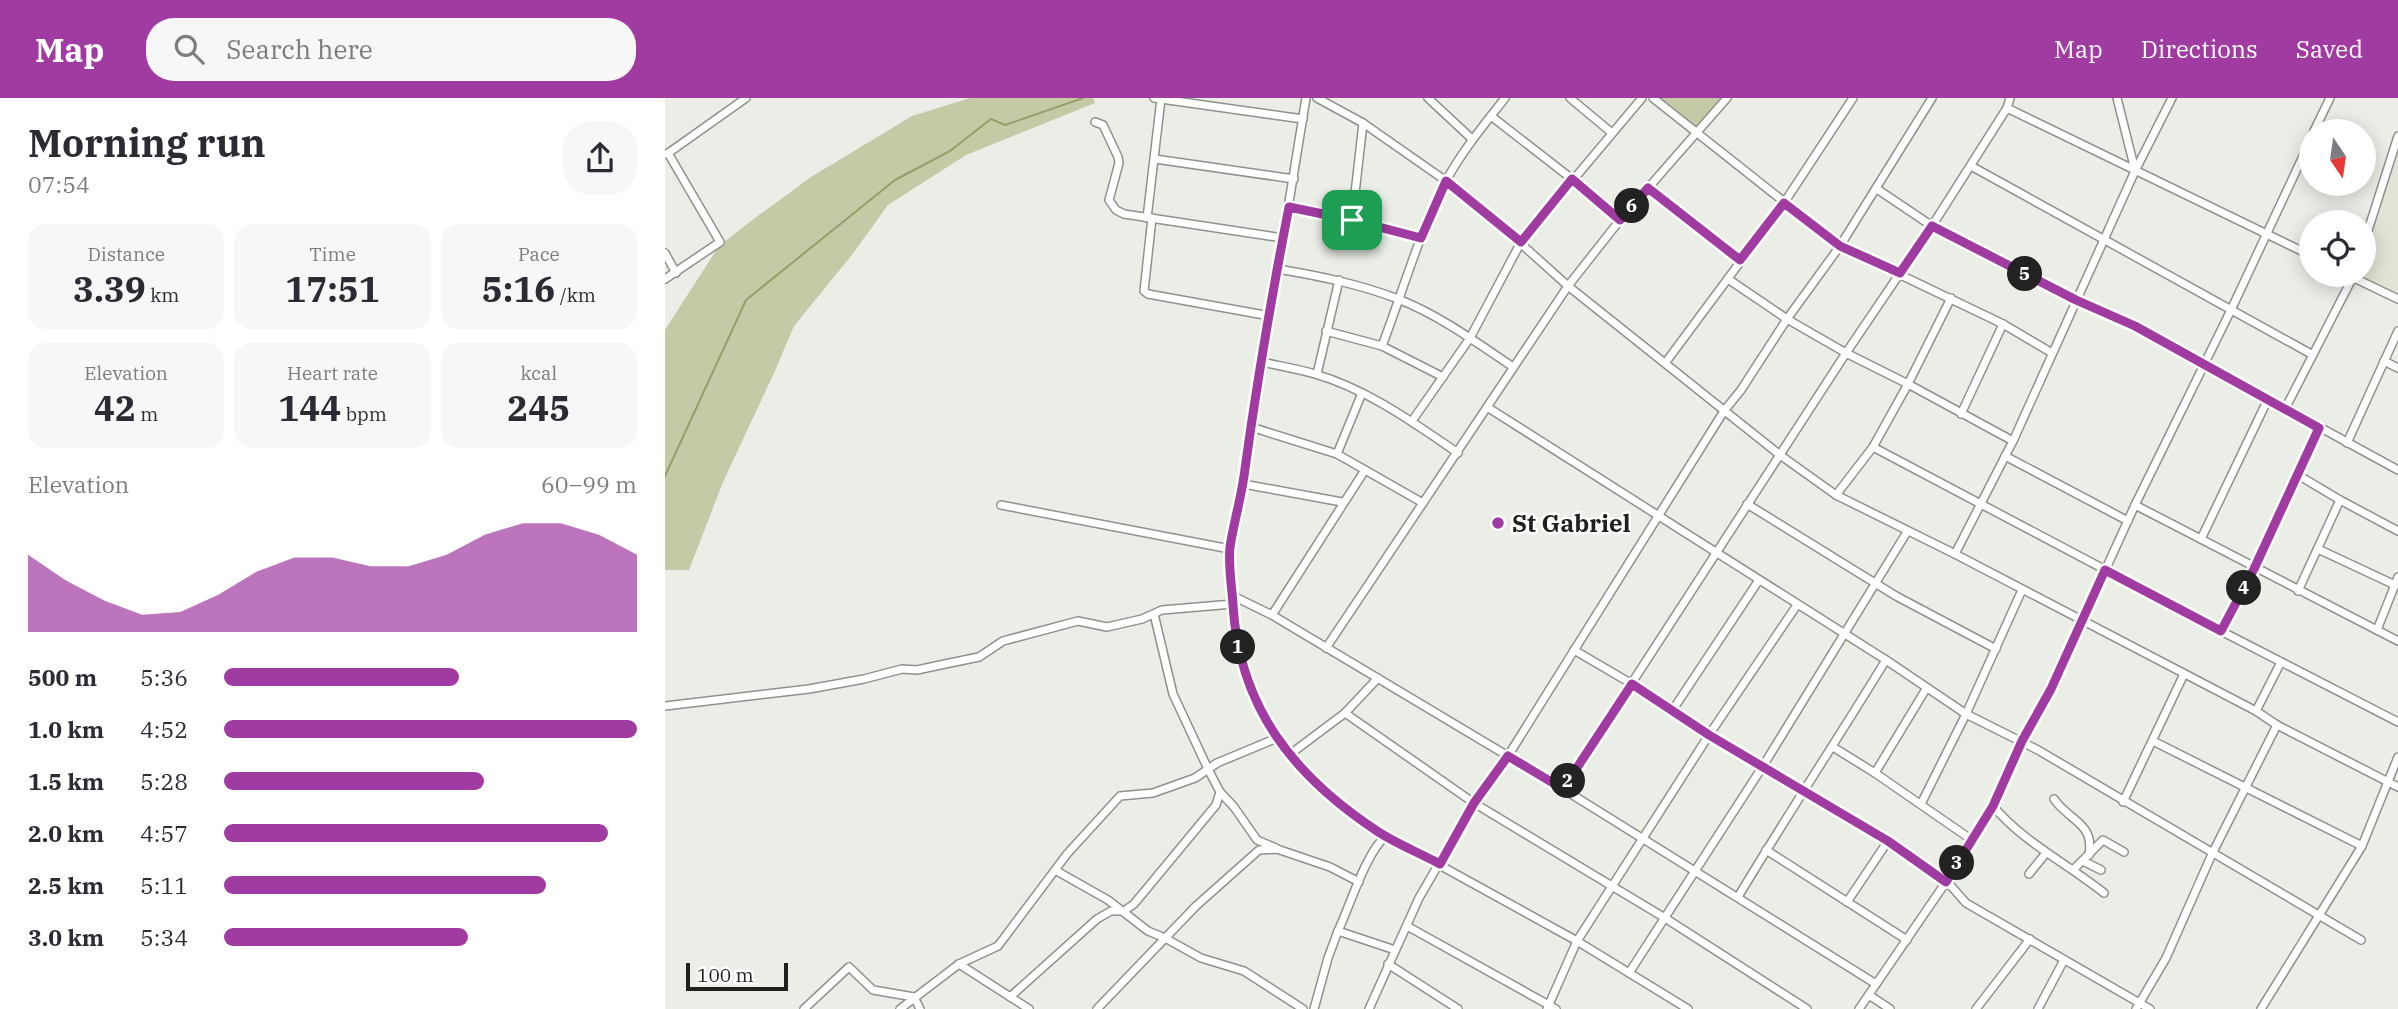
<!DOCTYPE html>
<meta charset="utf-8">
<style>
body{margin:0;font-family:"IBM Plex Serif",serif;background:#f7f7f7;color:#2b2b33;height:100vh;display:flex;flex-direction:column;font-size:26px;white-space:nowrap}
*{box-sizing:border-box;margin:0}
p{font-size:23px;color:#7c7c81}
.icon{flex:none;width:38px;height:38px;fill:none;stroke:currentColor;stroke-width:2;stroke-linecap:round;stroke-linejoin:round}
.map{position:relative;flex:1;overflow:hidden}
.panel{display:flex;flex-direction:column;background:#fff;width:665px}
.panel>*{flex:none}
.needle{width:46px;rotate:167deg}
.buttons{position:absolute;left:1634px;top:21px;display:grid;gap:14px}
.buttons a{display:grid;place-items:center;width:77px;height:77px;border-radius:50%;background:#fff;box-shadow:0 4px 18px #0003;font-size:35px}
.scale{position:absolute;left:21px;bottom:18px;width:102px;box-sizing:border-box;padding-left:7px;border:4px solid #20211f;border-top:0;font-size:19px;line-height:24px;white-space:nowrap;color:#20211f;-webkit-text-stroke:5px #fffffe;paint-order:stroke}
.pin{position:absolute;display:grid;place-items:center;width:60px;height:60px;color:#fff;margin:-30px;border-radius:14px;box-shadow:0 4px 10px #0006}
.km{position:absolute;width:35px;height:35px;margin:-18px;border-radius:50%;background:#222;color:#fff;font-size:19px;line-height:35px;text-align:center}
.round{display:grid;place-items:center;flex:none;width:74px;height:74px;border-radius:28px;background:#f7f7f7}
.head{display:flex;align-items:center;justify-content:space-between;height:119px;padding:0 28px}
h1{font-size:38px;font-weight:800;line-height:52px}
.metrics{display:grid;grid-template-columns:repeat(3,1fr);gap:10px;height:119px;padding:7px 28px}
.metrics div{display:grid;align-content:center;border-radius:18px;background:#f7f7f7;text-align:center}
.metrics b{font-size:35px;font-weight:800}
.metrics small{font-size:19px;font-weight:400}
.metrics p{font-size:19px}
.chart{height:196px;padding:14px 28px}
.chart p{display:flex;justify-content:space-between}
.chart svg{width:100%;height:126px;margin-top:7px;fill:#a03ca1;opacity:.7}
ul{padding:0 28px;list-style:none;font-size:23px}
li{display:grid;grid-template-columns:112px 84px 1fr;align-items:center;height:52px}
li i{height:18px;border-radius:9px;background:#a03ca1}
header{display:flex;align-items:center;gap:42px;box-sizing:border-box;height:98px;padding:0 35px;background:#a03ca1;color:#fff}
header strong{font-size:33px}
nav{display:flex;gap:38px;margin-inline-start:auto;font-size:24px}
.search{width:490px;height:63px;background:#f7f7f7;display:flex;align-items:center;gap:18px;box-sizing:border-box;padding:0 24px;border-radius:28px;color:#7c7c81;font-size:26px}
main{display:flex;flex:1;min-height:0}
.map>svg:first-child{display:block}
</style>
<header>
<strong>Map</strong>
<div class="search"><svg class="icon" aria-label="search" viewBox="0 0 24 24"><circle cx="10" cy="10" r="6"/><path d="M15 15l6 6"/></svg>Search here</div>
<nav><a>Map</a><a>Directions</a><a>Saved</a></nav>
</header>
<main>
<section class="panel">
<div class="head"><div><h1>Morning run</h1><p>07:54</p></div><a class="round"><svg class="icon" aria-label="share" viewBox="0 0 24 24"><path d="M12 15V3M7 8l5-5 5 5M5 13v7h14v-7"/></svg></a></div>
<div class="metrics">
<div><p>Distance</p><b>3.39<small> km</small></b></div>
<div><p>Time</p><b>17:51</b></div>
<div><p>Pace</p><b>5:16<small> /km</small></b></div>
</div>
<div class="metrics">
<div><p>Elevation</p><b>42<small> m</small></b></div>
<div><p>Heart rate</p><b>144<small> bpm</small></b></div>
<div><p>kcal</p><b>245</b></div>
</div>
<div class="chart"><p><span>Elevation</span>60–99 m</p>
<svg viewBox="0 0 160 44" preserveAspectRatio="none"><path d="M0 44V17L10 26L20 33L30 38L40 37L50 31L60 23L70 18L80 18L90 21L100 21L110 17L120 10L130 6L140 6L150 10L160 17V44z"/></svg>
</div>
<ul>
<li><b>500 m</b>5:36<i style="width:57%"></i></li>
<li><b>1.0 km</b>4:52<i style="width:100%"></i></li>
<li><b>1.5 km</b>5:28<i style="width:63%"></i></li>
<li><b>2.0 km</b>4:57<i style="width:93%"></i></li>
<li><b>2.5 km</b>5:11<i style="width:78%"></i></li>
<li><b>3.0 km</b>5:34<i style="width:59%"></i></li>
</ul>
</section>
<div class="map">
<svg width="1733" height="911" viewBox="0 0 1733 911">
<rect width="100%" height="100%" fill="#ebede7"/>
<path fill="#e0e3d5" d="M1733 52V200L1691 177H1699V152Z"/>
<g fill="#c2caa6">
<path d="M305 0H428L430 5 301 57 223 107 186 158 129 228 109 275 58 384 24 472H0V232L54 148 86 123 146 79 247 18Z"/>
<path d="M988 0H1060L1030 33Z"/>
</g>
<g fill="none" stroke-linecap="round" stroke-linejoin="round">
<path stroke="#95a069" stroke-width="2" d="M0 378 81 202 230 82 285 53 326 21 340 27 418 0"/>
<defs>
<g id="minor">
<path d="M489 0 638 21"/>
<path d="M641 0 578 386 565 451 570 532 578 573 589 601 602 625 624 657 663 697 711 732 912 843 1023 911"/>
<path d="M652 0 698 25 804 99 903 188 1115 357 1171 397 1290 456 1591 613 1612 627 1733 689"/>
<path d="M763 0 807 41"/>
<path d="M905 0 947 35"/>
<path d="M988 0 1175 148 1338 226 1387 255"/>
<path d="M1452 0 1470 72"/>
<path d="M1342 10 1647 158"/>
<path d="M826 18 907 81 955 122"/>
<path d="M430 24 438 27 453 59 454 65 444 102 451 112 459 116 618 140"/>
<path d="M1649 33 1665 0"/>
<path d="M2 56 81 0"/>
<path d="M490 61 629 81"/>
<path d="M1306 68 1648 257"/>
<path d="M983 90 1075 161"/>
<path d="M1212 91 1267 128 1411 202 1470 228 1733 372"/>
<path d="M624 109 687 122 756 140"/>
<path d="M482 120 496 1"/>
<path d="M487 120 479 193 483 196 605 218"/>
<path d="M687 122 698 25"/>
<path d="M1699 145 1733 38"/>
<path d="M0 155 11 175"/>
<path d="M613 171C654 178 694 186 733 201 774 217 811 244 848 269"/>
<path d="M1683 177 1733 201"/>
<path d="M0 181 55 144 3 55"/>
<path d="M1063 181 1122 221 1181 255 1243 286 1348 343"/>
<path d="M661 233 717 248 778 279"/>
<path d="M717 248C738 193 754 135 781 83 797 53 819 27 840 0"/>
<path d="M1719 263 1733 270"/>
<path d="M597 264C615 268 633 271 650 276 702 291 749 325 793 355"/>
<path d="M1001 264 1119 105 1188 0"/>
<path d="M652 276 674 182"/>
<path d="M822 309 1221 562 1301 616 1373 652 1696 842"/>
<path d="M1620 311 1689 177"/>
<path d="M1296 316 1338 226"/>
<path d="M747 323 805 240 856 144 977 0"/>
<path d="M586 329 672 356 758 405"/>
<path d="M1682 345 1733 233"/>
<path d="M1208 349 1556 533 1733 624"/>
<path d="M672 356 697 295"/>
<path d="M1340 358 1463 423"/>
<path d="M1633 377 1675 402 1733 433"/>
<path d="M578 386 677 404"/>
<path d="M1171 397 1208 349 1243 286 1286 200"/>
<path d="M1082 406 1231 498 1331 551"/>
<path d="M336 407 565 451"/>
<path d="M1470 407 1733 543"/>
<path d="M1536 441 1603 301"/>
<path d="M1653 451 1730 487"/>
<path d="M1290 456 1348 343 1470 73 1507 0"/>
<path d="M1633 493 1675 402"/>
<path d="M568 498 607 517 898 691 1211 886"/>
<path d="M489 516 508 596 543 671 555 694 569 709 592 742 611 750"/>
<path d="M607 517 700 372"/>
<path d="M1712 532 1733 479"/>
<path d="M1556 533 1589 471 1654 330"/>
<path d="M661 550 903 188 955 122 1062 0"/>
<path d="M909 552 967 586 1044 637 1223 743 1286 788 1301 805 1485 911"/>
<path d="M0 608 144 591 199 581 237 571 252 572 280 566 314 559 338 543 413 523 442 529 477 521 497 512 568 506"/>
<path d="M1007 613 1094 482"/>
<path d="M1591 613 1616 564"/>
<path d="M680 615 809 705 1000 820 1142 911"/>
<path d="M1488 643 1697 748"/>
<path d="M1168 649 1210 675 1307 742"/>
<path d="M624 657 680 615 713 580"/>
<path d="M1210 675 1261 591"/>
<path d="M898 691 1181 255 1267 128 1342 10 1345 0"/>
<path d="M1389 701C1404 723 1430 725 1424 757"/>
<path d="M1458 704 1519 576"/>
<path d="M1256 706 1301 616 1357 492"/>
<path d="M1328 708C1358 744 1403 766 1439 795"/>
<path d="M721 738C701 754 685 808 673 833L730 852"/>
<path d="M1101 752 1242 842"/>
<path d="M1418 763 1436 772"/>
<path d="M1409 771 1438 742 1459 754"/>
<path d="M390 772 443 802 483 833 500 840 536 860 579 873 638 911"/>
<path d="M1364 776 1381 755"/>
<path d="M1073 799C1121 719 1172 642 1221 562"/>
<path d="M1182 804 1223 743"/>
<path d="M742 828 891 911"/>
<path d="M294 866 364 911"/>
<path d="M723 866 793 911"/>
<path d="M964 875 1098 668 1242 434"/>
<path d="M1204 897 1225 911"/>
<path d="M249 899 255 911"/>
<path d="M345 899 432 821 446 813H459L469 806 551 707 555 694"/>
<path d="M139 911 184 869 208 892 249 899"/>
<path d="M235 911 294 866 333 848 402 756 455 698 488 695 530 680 552 665 612 640"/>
<path d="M432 911 531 808 594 752 612 751 665 769 694 784"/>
<path d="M649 911 663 860 673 833"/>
<path d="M704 911 754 800 809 705 843 658 1059 313 1076 292 1122 221 1175 148 1267 0"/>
<path d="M882 911 912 843 1044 637 1132 507"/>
<path d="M1194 911 1281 784 1328 708 1357 643 1386 591 1470 407 1566 212 1647 39"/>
<path d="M1311 911 1365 841"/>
<path d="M1373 911 1399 862"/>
<path d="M1471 911 1501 860 1547 756 1612 627"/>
<path d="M1596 911 1697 748 1733 659"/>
</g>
</defs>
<use href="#minor" stroke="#90918c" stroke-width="10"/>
<use href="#minor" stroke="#fff" stroke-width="7"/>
</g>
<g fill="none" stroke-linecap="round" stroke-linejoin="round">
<defs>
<path id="route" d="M907 81 955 122 983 90 1075 162 1119 105 1175 148 1235 175 1267 128 1411 202 1470 228 1654 330 1589 471 1556 533 1440 472 1386 591 1357 643 1328 708 1281 784 1223 743 1044 637 967 586 898 691 843 658 809 705 775 766C753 754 729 745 709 731 627 676 574 608 568 507 567 489 563 467 565 449 569 423 577 397 580 371 592 283 607 196 624 109L687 122 756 140 781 83 856 144Z"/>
</defs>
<use href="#route" stroke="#fff" stroke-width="14"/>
<use href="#route" stroke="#a03ca1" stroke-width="9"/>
</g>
<circle fill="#a03ca1" stroke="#fffffe" stroke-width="2.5" cx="833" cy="425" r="7"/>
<g text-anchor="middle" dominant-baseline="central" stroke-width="5" stroke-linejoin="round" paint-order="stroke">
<g font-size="24" font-weight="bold" fill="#20211f" stroke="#fffffe" text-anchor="start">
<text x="847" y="425">St Gabriel</text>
</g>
</g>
</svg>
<div class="buttons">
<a><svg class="needle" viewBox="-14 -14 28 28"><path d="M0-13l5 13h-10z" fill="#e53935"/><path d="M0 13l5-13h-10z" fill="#7c7c81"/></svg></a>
<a><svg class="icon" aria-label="locate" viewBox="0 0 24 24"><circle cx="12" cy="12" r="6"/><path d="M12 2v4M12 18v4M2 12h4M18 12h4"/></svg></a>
</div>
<div class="scale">100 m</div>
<div class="pin" style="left:687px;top:122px;background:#1e9e55"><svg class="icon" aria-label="arrive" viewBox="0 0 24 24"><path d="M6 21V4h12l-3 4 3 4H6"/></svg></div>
<b class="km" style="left:573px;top:549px">1</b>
<b class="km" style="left:903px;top:683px">2</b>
<b class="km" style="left:1292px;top:765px">3</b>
<b class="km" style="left:1579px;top:490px">4</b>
<b class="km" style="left:1360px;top:176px">5</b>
<b class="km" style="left:967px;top:108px">6</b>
</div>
</main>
